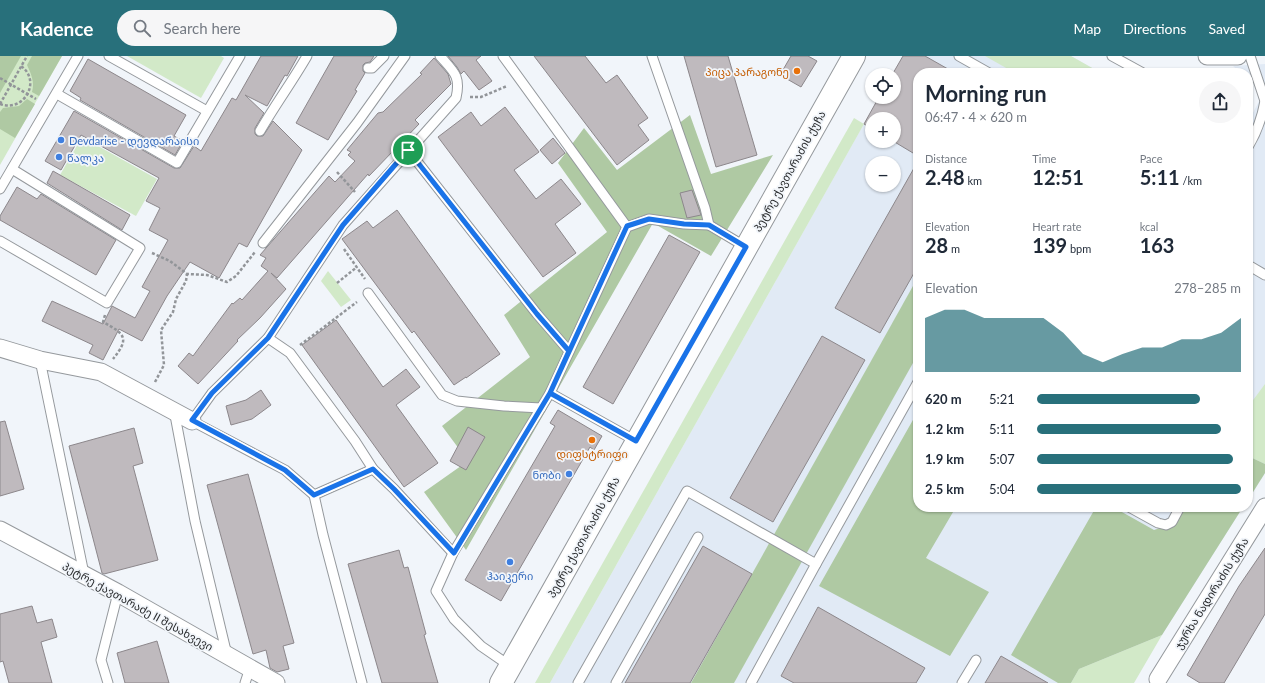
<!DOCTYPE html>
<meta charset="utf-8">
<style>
body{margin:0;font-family:Lato,"Noto Sans Georgian",sans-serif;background:#f6f6f7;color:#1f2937;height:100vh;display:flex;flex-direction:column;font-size:15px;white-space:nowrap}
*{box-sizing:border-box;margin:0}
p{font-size:13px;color:#747a83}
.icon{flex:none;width:22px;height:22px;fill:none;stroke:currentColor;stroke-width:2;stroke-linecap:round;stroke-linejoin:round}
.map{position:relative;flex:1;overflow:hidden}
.sheet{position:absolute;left:913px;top:12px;width:340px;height:444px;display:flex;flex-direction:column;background:#fff;border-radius:16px;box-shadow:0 1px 3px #0004}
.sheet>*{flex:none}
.fabs{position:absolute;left:865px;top:12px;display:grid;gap:8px}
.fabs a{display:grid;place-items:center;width:36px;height:36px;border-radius:50%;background:#fff;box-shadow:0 1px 3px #0004;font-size:20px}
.pin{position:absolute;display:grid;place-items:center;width:34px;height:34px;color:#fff;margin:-17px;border:2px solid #fff;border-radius:50%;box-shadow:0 1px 4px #0007}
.round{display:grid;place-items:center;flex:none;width:42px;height:42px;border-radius:21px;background:#f6f6f7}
.overview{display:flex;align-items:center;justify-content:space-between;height:68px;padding:0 12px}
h1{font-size:22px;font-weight:700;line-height:30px}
.stats{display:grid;grid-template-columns:repeat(3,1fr);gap:6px;height:68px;padding:4px 12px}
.stats div{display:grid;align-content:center}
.stats b{font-size:20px;font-weight:700}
.stats small{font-size:11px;font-weight:400}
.stats p{font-size:11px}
.chart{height:112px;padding:8px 12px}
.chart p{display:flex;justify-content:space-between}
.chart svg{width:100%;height:72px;margin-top:4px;fill:#28707b;opacity:.7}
ul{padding:0 12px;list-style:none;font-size:13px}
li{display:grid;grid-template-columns:64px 48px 1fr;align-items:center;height:30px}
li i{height:10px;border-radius:5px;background:#28707b}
header{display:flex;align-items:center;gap:24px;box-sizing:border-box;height:56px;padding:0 20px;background:#28707b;color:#fff}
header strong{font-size:19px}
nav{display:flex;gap:22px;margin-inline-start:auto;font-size:14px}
.search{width:280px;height:36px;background:#f6f6f7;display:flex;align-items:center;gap:10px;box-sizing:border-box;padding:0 14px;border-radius:22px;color:#747a83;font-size:15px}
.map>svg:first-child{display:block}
</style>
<header>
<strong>Kadence</strong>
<div class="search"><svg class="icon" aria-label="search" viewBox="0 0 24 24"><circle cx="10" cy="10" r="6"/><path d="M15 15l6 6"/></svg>Search here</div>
<nav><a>Map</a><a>Directions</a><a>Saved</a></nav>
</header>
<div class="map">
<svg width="1265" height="627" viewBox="0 0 1265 627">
<rect width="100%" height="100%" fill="#f1f5fa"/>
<g fill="#e1eaf5" fill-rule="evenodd">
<path d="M903 0H1071L1101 17H918V451H1243L1162 579 1079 613 1071 627H550L879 41H894V19H892ZM872 63H894V85H872ZM872 107H894V129H872Z"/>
<path d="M1265 8V417L1248 444V66L1264 36 1248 23V17H1241L1233 10Z"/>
</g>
<g fill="#d2e9c8">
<path d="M0 0H62L0 109Z"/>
<path d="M127 0H221L224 2 201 42Z"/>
<path d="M985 0H1071L1101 17H1015Z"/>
<path d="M854 62 864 68 550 627H535Z"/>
<path d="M82 81 157 123 136 160 60 119Z"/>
<path d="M328 215 351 244 341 251 321 225Z"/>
<path d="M1265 328V408L1248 400V351Z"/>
<path d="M1162 579 1134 627H1071L1079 613Z"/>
</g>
<g fill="#afc9a3">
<path d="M0 0H21L0 37Z"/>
<path d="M32 0H62L39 40 32 36C35 26 31 18 27 9Z"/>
<path d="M27 43 35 48 15 82 0 73V56L3 52 19 50Z"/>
<path d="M690 59 711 118 773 99 711 200 653 167 466 494 424 436 468 405 442 370 530 301 504 259 607 176 558 107 584 72 617 114Z"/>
<path d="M918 221V298L734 627H691Z"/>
<path d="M918 355V451H956L926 502 989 536 950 600 819 530Z"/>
<path d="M1248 400 1265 408V417L1248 444Z"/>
<path d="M1096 451H1113L1154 474 1175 467 1184 451H1243L1162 579 1079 613 1071 627H1058L1011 599Z"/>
</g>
<g fill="#bfbabe" stroke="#8c878b">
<path d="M261 0H298L287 20 285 19 267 50 245 39 264 57 255 72V78L257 80H263L273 65 302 94 247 191 239 187 219 222 190 206 167 240 142 285 119 273 103 304 89 297 93 289 42 265 52 245 103 268 112 250 135 262 150 235 142 231 168 184 149 174 160 152 146 145 159 122 81 79 61 114 45 105 74 55 174 112H180L194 90 201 95 232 42 236 44Z"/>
<path d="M334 0H374L370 6 365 7 363 9V15L365 17 355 34 357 35 328 84 296 67Z"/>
<path d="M448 0H481L476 4 492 25 479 34 464 15 461 18 457 11Z"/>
<path d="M534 0H585L606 27 617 19 648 62 638 69 649 84 617 109Z"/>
<path d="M684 0H728L757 99 716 111Z"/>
<path d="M791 0H808L817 5 801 31 780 19Z"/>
<path d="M903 0H925L955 17H918V100L893 85 894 63H872V73L864 68 879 41H894V19H892Z"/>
<path d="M434 2 448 18 451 28 415 64 419 68 369 120 368 118 277 222 271 217 286 233 260 262 237 284 238 285 198 328 178 310 189 297 193 300 232 247 233 248 240 242 242 244 268 215 261 210 266 202 260 199 329 120 335 126 355 105 348 99 351 96 347 94 378 57 383 56 422 18 420 17Z"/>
<path d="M88 3 186 59 174 80 183 85 175 99 80 44 81 42 70 35Z"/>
<path d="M505 51 539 96 514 114 536 143 561 123 581 148 555 168 576 197 543 221 438 81 471 56 481 70Z"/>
<path d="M553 82 565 97 552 108 540 94Z"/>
<path d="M918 105V210L880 277 835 252Z"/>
<path d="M53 115 130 159 122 174 47 127Z"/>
<path d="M17 131 37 143 41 138 116 184 96 219 0 164V160Z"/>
<path d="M692 134 701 159 687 162 680 137Z"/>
<path d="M397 154 500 298 466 322V321L454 329 414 275 412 277 342 183 367 165 373 172Z"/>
<path d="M669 179 700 196 613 348 583 331Z"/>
<path d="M336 264 383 331 406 313 420 331 396 349 438 407 404 431 302 289Z"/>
<path d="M822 280 865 304 773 466 730 442Z"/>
<path d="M261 334 271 349 252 363 231 369 226 350 246 344Z"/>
<path d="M558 354 602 380 594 394 590 391 501 545 465 524 555 370 550 367Z"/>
<path d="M5 365 24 433 0 440V366Z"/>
<path d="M468 371 485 381 466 414 450 405Z"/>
<path d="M134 372 143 407 133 410 158 504 104 518 102 517 69 390Z"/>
<path d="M248 418 294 587 283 590 289 613 277 616 270 612 266 594 253 598 207 429Z"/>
<path d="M703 490 752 518 690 627H625Z"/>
<path d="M1265 492V558L1224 627H1200L1187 619 1239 530Z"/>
<path d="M399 494 404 512 408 511 426 578 424 579 438 627H382L348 508Z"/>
<path d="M32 550 37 567 52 563 57 581 41 586 52 627H9L3 605 0 606V558Z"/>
<path d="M818 551 925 612 916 627H794L781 620Z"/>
<path d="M157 585 169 627H125L117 597Z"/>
<path d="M1001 600 1048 627H985Z"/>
</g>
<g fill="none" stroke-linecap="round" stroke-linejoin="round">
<defs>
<g id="lane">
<path d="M109 0 207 55"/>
<path d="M503 0 627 171"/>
<path d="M959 0 989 17"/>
<path d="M1112 0 1143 17"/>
<path d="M1250 0 1265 45"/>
<path d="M368 12H372L384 0"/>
<path d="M57 38 177 107 240 0"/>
<path d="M260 75C275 49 292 26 307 0"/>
<path d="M1248 91C1257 76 1262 62 1265 45"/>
<path d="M408 94 537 258 569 295"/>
<path d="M0 133 78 0"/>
<path d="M709 169 746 191"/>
<path d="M0 185 107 247 140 192 12 113"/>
<path d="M263 187 357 67 405 0"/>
<path d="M1248 209 1265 219"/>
<path d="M368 237 442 339 457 345 504 350 541 352"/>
<path d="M268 282 290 297 355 385 373 413 394 433 453 497"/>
<path d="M40 304 84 518"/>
<path d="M550 337 636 385"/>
<path d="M174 354 195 465 227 599"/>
<path d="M314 439 373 413"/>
<path d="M1129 451 1158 467 1166 469 1172 466 1180 451"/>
<path d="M510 610 481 590 454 563 436 535 453 497 550 337 627 171 649 163 684 168 709 169 705 152 652 0"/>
<path d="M108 627 101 604 118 537"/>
<path d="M245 627 250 612"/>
<path d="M362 627 323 479 314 439 285 414 192 365 212 337 268 282 343 169 456 42C461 20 454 16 440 0"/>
<path d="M578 627 687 435 816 508"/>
<path d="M616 627 698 481"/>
<path d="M751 627 816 508 918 326"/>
<path d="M962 627 976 604"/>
</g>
<g id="street">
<path d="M1207 0H1238"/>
<path d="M0 292 40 304 101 316 192 365"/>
<path d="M0 474 118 537 276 627"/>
<path d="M1158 623 1265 451"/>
</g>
<path id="secondary" d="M501 627 854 0"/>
</defs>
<use href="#lane" stroke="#95999d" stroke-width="11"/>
<use href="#street" stroke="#95999d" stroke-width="19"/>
<use href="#secondary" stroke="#95999d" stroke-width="24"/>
<g stroke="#929599" stroke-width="2.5" stroke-dasharray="3 2" stroke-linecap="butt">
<path d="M0 22 36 43"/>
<path d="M470 41H481L507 30"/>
<path d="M0 48C24 57 42 25 21 10"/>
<path d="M0 48 27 0"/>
<path d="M337 116 355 136"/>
<path d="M344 193 365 223"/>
<path d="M152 197 170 205 187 218 207 219 227 226 236 220 255 196"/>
<path d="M337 227 357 211"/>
<path d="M105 259 103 266C125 278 130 282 113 303"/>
<path d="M300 289 357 246"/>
<path d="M155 326 164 309 161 274 173 256 176 243 186 225 187 218"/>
</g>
<use href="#lane" stroke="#fff" stroke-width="9"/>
<use href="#street" stroke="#fff" stroke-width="17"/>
<use href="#secondary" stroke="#fff" stroke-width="22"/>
</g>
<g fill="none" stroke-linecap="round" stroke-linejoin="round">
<defs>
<path id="route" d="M408 94 343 169 268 282 212 337 192 364 285 414 314 439 373 413 394 433 454 497 550 337 627 170 649 163 684 168 709 169 746 191 636 385 550 337 569 295 537 258 408 94"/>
</defs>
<use href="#route" stroke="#fff" stroke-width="8"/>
<use href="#route" stroke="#1a73e8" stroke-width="5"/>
</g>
<g fill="#e8710a" stroke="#f1f5fa" stroke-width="1.5">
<circle cx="797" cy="15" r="4"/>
<circle cx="592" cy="384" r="4"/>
</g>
<g fill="#3f7fe0" stroke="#f1f5fa" stroke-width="1.5">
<circle cx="61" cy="84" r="4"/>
<circle cx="59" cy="101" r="4"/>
<circle cx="569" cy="418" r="4"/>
<circle cx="510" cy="506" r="4"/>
</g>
<g text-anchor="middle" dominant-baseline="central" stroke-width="3.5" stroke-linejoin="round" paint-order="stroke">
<g font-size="11" fill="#c56008" stroke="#f1f5fa" text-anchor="end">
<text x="789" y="15">პიცა პარაგონე</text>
<text x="592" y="397" text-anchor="middle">დიფსტრიფი</text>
</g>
<g font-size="11" fill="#366cbe" stroke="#f1f5fa" text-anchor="start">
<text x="69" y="84">Devdarise - დევდარაისი</text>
<text x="67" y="101">წალკა</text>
<text x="561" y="418" text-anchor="end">ნობი</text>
<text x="510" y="519" text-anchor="middle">ჰაიკერი</text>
</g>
<g font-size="11" fill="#27292b" stroke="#f1f5fa">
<text transform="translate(789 115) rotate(-61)">პეტრე ქავთარაძის ქუჩა</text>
<text transform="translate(583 481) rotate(-61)">პეტრე ქავთარაძის ქუჩა</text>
<text transform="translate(1211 537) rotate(-58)">ჯურხა ნადირაძის ქუჩა</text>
<text transform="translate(138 550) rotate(29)">პეტრე ქავთარაძე II შესახვევი</text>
</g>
</g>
</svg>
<div class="fabs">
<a><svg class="icon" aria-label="locate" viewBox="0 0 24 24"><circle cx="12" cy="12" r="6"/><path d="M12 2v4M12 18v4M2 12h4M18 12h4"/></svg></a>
<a>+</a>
<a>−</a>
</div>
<div class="pin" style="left:408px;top:94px;background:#1e9e55"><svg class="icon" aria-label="arrive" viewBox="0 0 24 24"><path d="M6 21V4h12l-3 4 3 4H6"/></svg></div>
<section class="sheet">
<div class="overview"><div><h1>Morning run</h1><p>06:47 · 4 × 620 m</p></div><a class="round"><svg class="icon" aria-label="share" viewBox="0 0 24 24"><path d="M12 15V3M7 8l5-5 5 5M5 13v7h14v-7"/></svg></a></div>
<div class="stats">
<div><p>Distance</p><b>2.48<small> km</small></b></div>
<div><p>Time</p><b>12:51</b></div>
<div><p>Pace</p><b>5:11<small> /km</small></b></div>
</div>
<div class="stats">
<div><p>Elevation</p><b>28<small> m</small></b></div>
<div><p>Heart rate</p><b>139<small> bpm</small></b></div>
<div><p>kcal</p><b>163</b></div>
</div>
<div class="chart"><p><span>Elevation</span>278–285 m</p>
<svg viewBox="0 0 160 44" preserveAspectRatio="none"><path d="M0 44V11L10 6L20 6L30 11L40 11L50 11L60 11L70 20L80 33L90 38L100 33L110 29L120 29L130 24L140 24L150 20L160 11V44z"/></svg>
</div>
<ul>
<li><b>620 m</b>5:21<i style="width:80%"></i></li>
<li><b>1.2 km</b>5:11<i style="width:90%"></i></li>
<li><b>1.9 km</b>5:07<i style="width:96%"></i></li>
<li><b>2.5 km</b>5:04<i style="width:100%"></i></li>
</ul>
</section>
</div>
